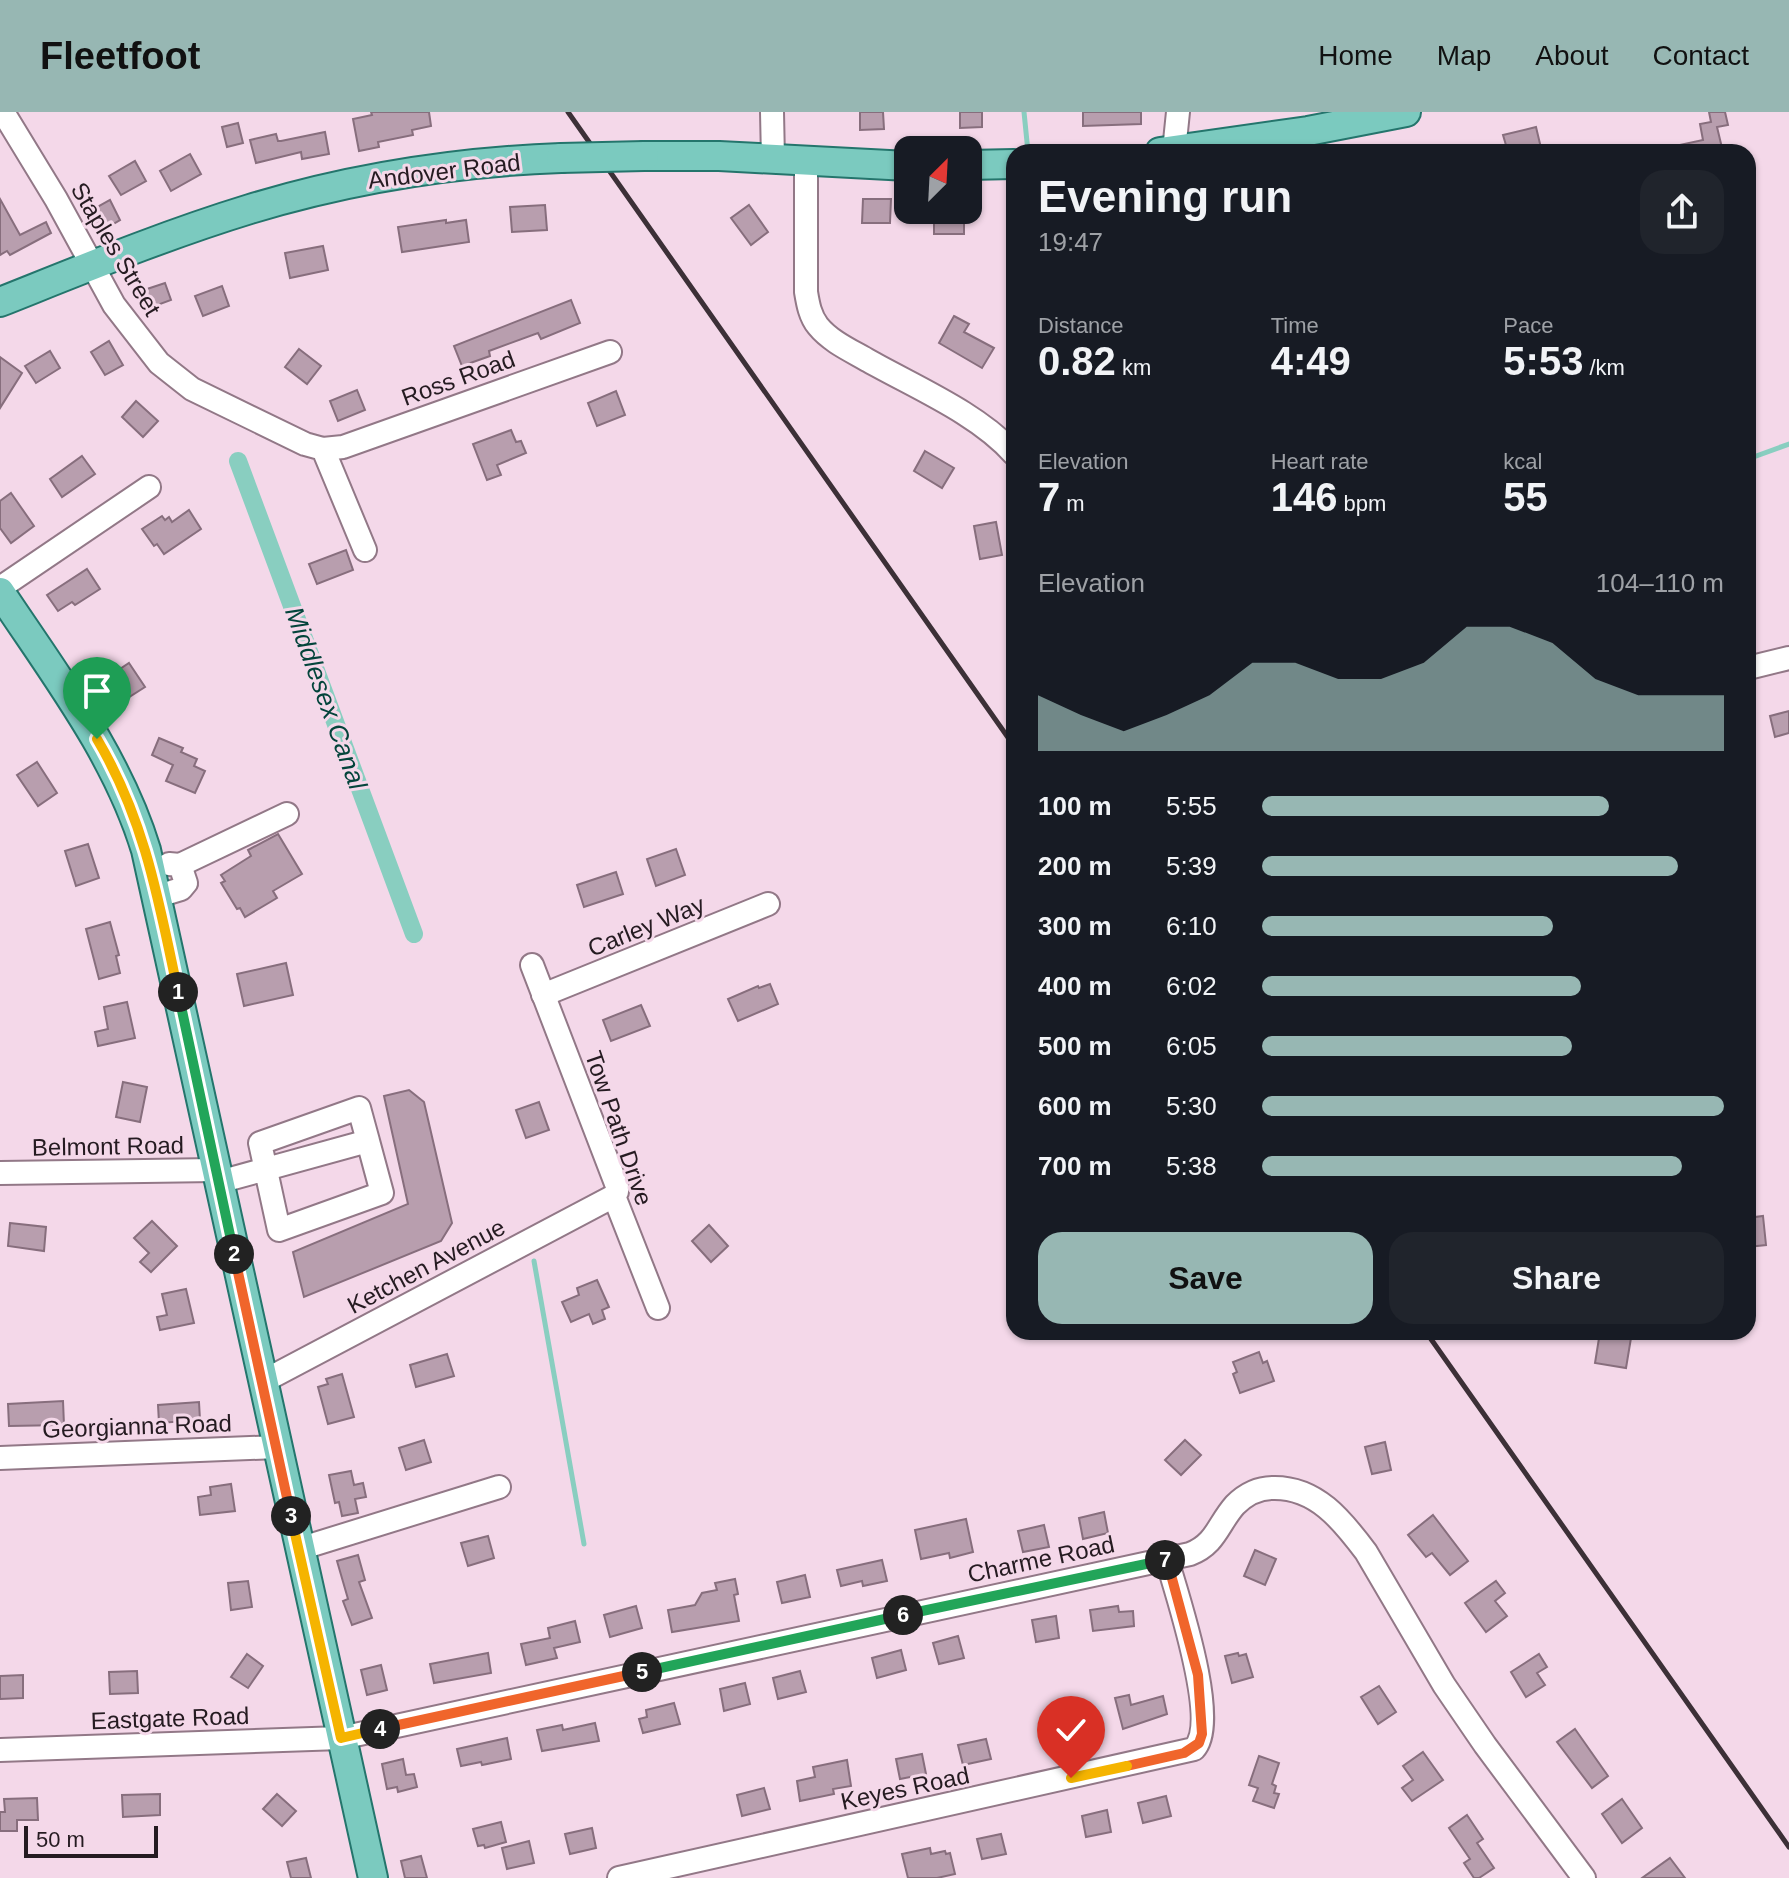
<!DOCTYPE html>
<meta charset="utf-8">
<style>
body{margin:0;font-family:Helvetica,sans-serif;background:#20242c;color:#f1f3f6;height:100vh;display:flex;flex-direction:column;font-size:30px;white-space:nowrap}
*{box-sizing:border-box;margin:0}
p{font-size:26px;color:#9ea1a6}
.icon{flex:none;width:44px;height:44px;fill:none;stroke:currentColor;stroke-width:2;stroke-linecap:round;stroke-linejoin:round}
.map{position:relative;flex:1;overflow:hidden}
.sheet{position:absolute;left:1006px;top:32px;width:750px;height:1196px;display:flex;flex-direction:column;background:#171b24;border-radius:24px;box-shadow:0 2px 6px #0004}
.sheet>*{flex:none}
.needle{width:52px;rotate:24deg}
.controls{position:absolute;left:894px;top:24px;display:grid;gap:16px}
.controls a{display:grid;place-items:center;width:88px;height:88px;border-radius:16px;background:#171b24;box-shadow:0 2px 6px #0004;font-size:40px}
.scale{position:absolute;left:24px;bottom:20px;width:134px;box-sizing:border-box;padding-left:8px;border:4px solid #251b21;border-top:0;font-size:22px;line-height:28px;white-space:nowrap;color:#251b21;-webkit-text-stroke:6px #f4d8e9;paint-order:stroke}
.pin{position:absolute;display:grid;place-items:center;width:68px;height:68px;color:#fff;margin:-82px -34px;border-radius:50% 50% 50% 0;rotate:-45deg;box-shadow:0 0 8px #0007}
.pin .icon{rotate:45deg}
.km{position:absolute;width:40px;height:40px;margin:-20px;border-radius:50%;background:#222;color:#fff;font-size:22px;line-height:40px;text-align:center}
.round{display:grid;place-items:center;flex:none;width:84px;height:84px;border-radius:24px;background:#20242c}
.headline{display:flex;align-items:center;justify-content:space-between;height:136px;padding:0 32px}
h1{font-size:44px;font-weight:600;line-height:60px}
.stats{display:grid;grid-template-columns:repeat(3,1fr);gap:12px;height:136px;padding:8px 32px}
.stats div{display:grid;align-content:center}
.stats b{font-size:40px;font-weight:600}
.stats small{font-size:22px;font-weight:400}
.stats p{font-size:22px}
.chart{height:224px;padding:16px 32px}
.chart p{display:flex;justify-content:space-between}
.chart svg{width:100%;height:144px;margin-top:8px;fill:#97b7b3;opacity:.7}
.primary-button{display:flex;gap:16px;margin-top:auto;padding:16px 32px}
.primary-button a{flex:1;height:92px;border-radius:24px;background:#97b7b3;color:#111;font-size:32px;font-weight:600;line-height:92px;text-align:center}
.primary-button a+a{background:#20242c;color:#f1f3f6}
ul{padding:0 32px;list-style:none;font-size:26px}
li{display:grid;grid-template-columns:128px 96px 1fr;align-items:center;height:60px}
li i{height:20px;border-radius:10px;background:#97b7b3}
header{display:flex;align-items:center;gap:48px;box-sizing:border-box;height:112px;padding:0 40px;background:#97b7b3;color:#111}
header strong{font-size:38px}
nav{display:flex;gap:44px;margin-inline-start:auto;font-size:28px}
.map>svg:first-child{display:block}
</style>
<header>
<strong>Fleetfoot</strong>
<nav><a>Home</a><a>Map</a><a>About</a><a>Contact</a></nav>
</header>
<div class="map">
<svg width="1789" height="1766" viewBox="0 0 1789 1766">
<rect width="100%" height="100%" fill="#f4d8e9"/>
<g fill="none" stroke-linecap="round" stroke-linejoin="round">
<g stroke="#89cec0" stroke-width="5">
<path d="M1024 0 1028 40"/>
<path d="M1748 347 1789 332"/>
<path d="M534 1149 584 1432"/>
</g>
<path stroke="#89cec0" stroke-width="18" d="M238 349 414 822"/>
</g>
<g fill="#b89eae" stroke="#876e7d" stroke-width="2">
<path d="M371 0H429L431 14 412 18 413 23 378 30 379 35 359 39 353 7 372 3Z"/>
<path d="M860 0H883L884 17 860 18Z"/>
<path d="M960 0H982V15L960 16Z"/>
<path d="M1083 0H1141V12L1083 14Z"/>
<path d="M1709 0H1725L1728 13 1717 15 1723 40H1676L1675 34 1703 28 1700 12 1711 10Z"/>
<path d="M238 11 243 31 227 35 222 15Z"/>
<path d="M1536 15 1541 36 1526 40H1508L1503 23Z"/>
<path d="M325 20 329 42 302 47 301 40 256 51 250 28 276 22 278 29H281Z"/>
<path d="M190 42 201 62 171 79 160 59Z"/>
<path d="M135 49 146 69 121 83 109 64Z"/>
<path d="M0 87 20 123 46 110 51 121 10 143 7 139 0 143Z"/>
<path d="M863 87H891L890 111H862Z"/>
<path d="M110 88 120 108 96 122 85 102Z"/>
<path d="M545 93 547 118 512 120 510 95Z"/>
<path d="M749 93 768 120 751 133 731 106Z"/>
<rect x="934" y="100" width="30" height="22"/>
<path d="M446 108V111L466 108 469 130 402 140 398 115Z"/>
<path d="M323 134 328 158 290 166 285 141Z"/>
<path d="M165 171 171 188 144 198 138 180Z"/>
<path d="M222 174 229 194 203 204 195 184Z"/>
<path d="M571 188 580 211 541 227 538 221 489 239 490 244 462 254 454 234Z"/>
<path d="M954 204 969 212 964 220 994 236 982 256 939 231Z"/>
<path d="M109 229 123 253 105 263 91 240Z"/>
<path d="M299 237 321 254 307 272 285 255Z"/>
<path d="M50 239 60 256 36 271 25 254Z"/>
<path d="M0 245 22 261 0 296Z"/>
<path d="M357 278 365 298 338 309 330 289Z"/>
<path d="M616 279 625 303 597 314 588 291Z"/>
<path d="M136 289 158 309 143 325 122 305Z"/>
<path d="M511 318 516 330 521 329 526 341 497 353 501 363 487 368 473 332Z"/>
<path d="M925 339 954 356 942 376 914 359Z"/>
<path d="M82 344 95 362 62 385 50 367Z"/>
<path d="M11 381 34 414 11 431 0 416V389Z"/>
<path d="M189 398 201 417 164 442 157 432 154 434 142 417 162 404 165 408 169 405 172 410Z"/>
<path d="M996 410 1002 443 980 447 974 414Z"/>
<path d="M346 438 353 458 317 472 309 452Z"/>
<path d="M87 457 100 477 75 493 72 490 58 499 47 483Z"/>
<path d="M129 551 145 575 126 587 111 563Z"/>
<path d="M1789 599V621L1775 625 1770 604Z"/>
<path d="M159 626 183 636 181 640 197 647 194 654 205 659 195 681 166 669 173 653 152 643Z"/>
<path d="M37 650 57 681 38 694 17 663Z"/>
<path d="M278 722 302 762 273 779 277 786 245 805 240 796 237 797 221 771 225 769 221 763 251 744 248 738Z"/>
<path d="M88 732 99 766 76 774 65 739Z"/>
<path d="M676 737 685 763 656 774 647 747Z"/>
<path d="M616 760 623 782 584 795 577 773Z"/>
<path d="M110 810 119 843 116 844 120 861 99 867 86 817Z"/>
<path d="M286 851 293 883 244 894 237 862Z"/>
<path d="M770 872 778 892 738 909 728 887 758 874 759 876Z"/>
<path d="M127 890 135 926 98 934 95 920 108 917 104 895Z"/>
<path d="M641 893 650 914 611 929 603 908Z"/>
<path d="M123 970 147 975 140 1010 116 1005Z"/>
<path d="M409 978 424 990 452 1111 441 1129 304 1185 293 1140 408 1092 384 984Z"/>
<path d="M539 990 549 1018 526 1026 516 998Z"/>
<path d="M1763 1104 1766 1133 1748 1135V1106Z"/>
<path d="M152 1109 177 1134 151 1160 140 1150 149 1141 134 1126Z"/>
<path d="M10 1111 46 1115 44 1139 8 1134Z"/>
<path d="M709 1113 728 1134 711 1150 692 1129Z"/>
<path d="M597 1168 609 1195 602 1198 605 1207 593 1212 589 1202 571 1210 562 1190 579 1183 577 1176Z"/>
<path d="M186 1177 194 1211 160 1218 157 1205 167 1203 162 1182Z"/>
<path d="M1600 1220H1632L1626 1256 1595 1251Z"/>
<path d="M1259 1240 1263 1251 1267 1249 1274 1269 1240 1281 1233 1262 1237 1260 1233 1250Z"/>
<path d="M447 1242 454 1264 416 1275 410 1253Z"/>
<path d="M342 1262 354 1305 328 1312 318 1275 328 1272 326 1267Z"/>
<path d="M63 1289 64 1313 9 1314 8 1292Z"/>
<path d="M199 1290 200 1308 159 1311 158 1293Z"/>
<path d="M424 1328 431 1350 406 1358 399 1336Z"/>
<path d="M1185 1328 1201 1343 1181 1363 1165 1348Z"/>
<path d="M1385 1330 1391 1358 1372 1362 1365 1335Z"/>
<path d="M351 1359 354 1373 363 1371 366 1385 355 1387 358 1401 342 1404 339 1390 335 1391 329 1363Z"/>
<path d="M231 1372 235 1399 200 1403 198 1385 211 1383 210 1375Z"/>
<path d="M1104 1400 1108 1421 1083 1427 1079 1406Z"/>
<path d="M1433 1403 1468 1449 1450 1463 1432 1441 1426 1445 1408 1423Z"/>
<path d="M966 1407 973 1440 950 1446 949 1441 921 1447 915 1418Z"/>
<path d="M1044 1413 1049 1435 1023 1440 1018 1419Z"/>
<path d="M488 1424 494 1446 468 1454 461 1431Z"/>
<path d="M1255 1438 1276 1447 1265 1473 1244 1464Z"/>
<path d="M358 1443 365 1468 359 1470 372 1506 352 1513 343 1489 348 1487 337 1449Z"/>
<path d="M882 1448 887 1469 863 1474 862 1469 841 1474 837 1458Z"/>
<path d="M805 1463 810 1485 782 1491 777 1470Z"/>
<path d="M735 1467 738 1482 734 1483 739 1509 672 1520 668 1498 695 1493 702 1481 717 1478 715 1471Z"/>
<path d="M248 1469 252 1495 231 1498 228 1471Z"/>
<path d="M1496 1469 1505 1481 1495 1489 1507 1504 1486 1520 1465 1491Z"/>
<path d="M636 1494 642 1516 610 1525 604 1503Z"/>
<path d="M1118 1494 1119 1500 1133 1499 1134 1514 1093 1519 1090 1498Z"/>
<path d="M1056 1504 1059 1526 1036 1530 1032 1508Z"/>
<path d="M575 1509 580 1530 554 1536 557 1546 526 1553 521 1532 550 1526 548 1516Z"/>
<path d="M958 1524 964 1546 939 1552 933 1531Z"/>
<path d="M901 1538 906 1558 877 1566 872 1546Z"/>
<path d="M488 1541 491 1561 434 1571 430 1552Z"/>
<path d="M1238 1541 1239 1544 1246 1542 1253 1565 1232 1571 1225 1544Z"/>
<path d="M247 1542 263 1554 248 1576 231 1565Z"/>
<path d="M1539 1542 1547 1555 1537 1561 1545 1573 1526 1585 1511 1560Z"/>
<path d="M381 1553 387 1578 367 1583 361 1558Z"/>
<path d="M137 1559 138 1581 110 1582 109 1560Z"/>
<path d="M800 1559 806 1580 778 1587 773 1566Z"/>
<path d="M23 1563V1586L0 1587V1564Z"/>
<path d="M745 1571 750 1592 724 1599 720 1577Z"/>
<path d="M1379 1574 1396 1600 1378 1612 1361 1585Z"/>
<path d="M1129 1583 1131 1593 1163 1584 1167 1602 1123 1617 1115 1586Z"/>
<path d="M674 1591 680 1612 643 1621 639 1607 647 1605 646 1598Z"/>
<path d="M1086 1602 1094 1627 1065 1635 1057 1610Z"/>
<path d="M595 1611 599 1629 542 1639 537 1618 562 1613 563 1618Z"/>
<path d="M1575 1617 1608 1664 1592 1676 1557 1630Z"/>
<path d="M507 1626 511 1647 482 1653 481 1650 461 1654 457 1637Z"/>
<path d="M986 1627 991 1647 963 1653 958 1633Z"/>
<path d="M1423 1640 1443 1668 1412 1689 1402 1676 1413 1668 1403 1654Z"/>
<path d="M922 1642 926 1662 900 1667 896 1647Z"/>
<path d="M1259 1644 1279 1651 1272 1672 1276 1674 1274 1681 1279 1682 1274 1696 1253 1689 1258 1676 1249 1673Z"/>
<path d="M403 1647 406 1663 414 1662 417 1675 398 1680 397 1675 387 1677 382 1652Z"/>
<path d="M847 1648 851 1674 833 1677 834 1682 800 1689 797 1669 815 1665 813 1655Z"/>
<path d="M764 1676 770 1697 742 1704 737 1683Z"/>
<path d="M160 1682V1703L123 1705 122 1683Z"/>
<path d="M277 1682 296 1699 282 1714 263 1697Z"/>
<path d="M1166 1684 1171 1704 1143 1711 1138 1691Z"/>
<path d="M37 1686 38 1708H17V1719H0V1700H5L4 1687Z"/>
<path d="M1622 1687 1642 1716 1622 1731 1602 1702Z"/>
<path d="M1107 1698 1111 1720 1086 1725 1082 1704Z"/>
<path d="M1467 1703 1483 1727 1477 1731 1494 1756 1479 1766H1474L1464 1751 1470 1747 1449 1716Z"/>
<path d="M501 1710 506 1730 485 1736 484 1733 478 1734 473 1717Z"/>
<path d="M592 1716 596 1736 570 1742 565 1722Z"/>
<path d="M1001 1722 1006 1742 982 1747 977 1727Z"/>
<path d="M529 1729 534 1751 507 1757 502 1736Z"/>
<path d="M930 1736 931 1742 945 1739 946 1742 950 1741 955 1762 937 1766H908L902 1742Z"/>
<path d="M421 1744 427 1766H405L401 1749Z"/>
<path d="M306 1746 311 1766H291L287 1750Z"/>
<path d="M1670 1746 1685 1766H1642Z"/>
</g>
<g fill="none" stroke-linecap="round" stroke-linejoin="round">
<defs>
<g id="minor">
<path d="M3 0 56 87 114 193 159 251 192 277 305 332 323 337 365 438"/>
<path d="M772 0 773 47"/>
<path d="M1174 39 1178 0"/>
<path d="M806 49V180C808 192 810 204 818 214 831 230 852 239 869 249 915 275 979 302 1014 342"/>
<path d="M323 337 343 335 610 240"/>
<path d="M0 476 149 375"/>
<path d="M1748 556 1789 546"/>
<path d="M180 753 287 702"/>
<path d="M158 784 181 777 186 771 180 753 169 752"/>
<path d="M532 853 617 1074V1080L614 1084 658 1196"/>
<path d="M543 883 768 792"/>
<path d="M0 1061 216 1058"/>
<path d="M219 1070 368 1029 359 996 260 1031 279 1118 382 1081 368 1029"/>
<path d="M262 1270 614 1084"/>
<path d="M0 1346 277 1335"/>
<path d="M299 1437 499 1375"/>
<path d="M0 1638 341 1626 1190 1442C1216 1432 1218 1412 1235 1393 1246 1382 1258 1376 1273 1376 1316 1375 1342 1408 1366 1440L1444 1573 1485 1633 1584 1766"/>
<path d="M619 1766 1194 1637C1220 1610 1177 1483 1167 1448"/>
</g>
<g id="major">
<path d="M1160 40 1308 19 1406 0"/>
<path d="M644 44H719L908 54"/>
<path d="M968 53 1014 52"/>
<path d="M0 190C83 157 165 123 250 97 352 66 455 50 561 46"/>
<path d="M0 480C55 563 117 643 146 738L373 1766"/>
</g>
</defs>
<use href="#minor" stroke="#927887" stroke-width="26"/>
<use href="#major" stroke="#24756c" stroke-width="32"/>
<use href="#minor" stroke="#fff" stroke-width="22"/>
<use href="#major" stroke="#7bcabf" stroke-width="28"/>
<g stroke="#3c3037" stroke-width="5">
<path d="M568 0 1014 634"/>
<path d="M1426 1220 1789 1735"/>
</g>
<defs>
<path id="major-bridge" d="M561 46 644 44"/>
</defs>
<use href="#major-bridge" stroke="#24756c" stroke-width="32" stroke-linecap="butt"/>
<use href="#major-bridge" stroke="#7bcabf" stroke-width="28"/>
</g>
<g fill="none" stroke-linecap="round" stroke-linejoin="round">
<defs>
<path id="split-1" d="M97 627C145 708 159 790 178 880"/>
<path id="split-2" d="M178 880 234 1142"/>
<path id="split-3" d="M234 1142 291 1404"/>
<path id="split-4" d="M291 1404 341 1626 380 1617"/>
<path id="split-5" d="M380 1617 642 1560"/>
<path id="split-6" d="M642 1560 903 1503"/>
<path id="split-7" d="M903 1503 1165 1448"/>
<path id="split-8" d="M1127 1654 1184 1641 1199 1631 1202 1622 1198 1563 1167 1448H1165"/>
<path id="split-9" d="M1071 1666 1127 1654"/>
</defs>
<use href="#split-1" stroke="#fff" stroke-width="16"/>
<use href="#split-2" stroke="#fff" stroke-width="16"/>
<use href="#split-3" stroke="#fff" stroke-width="16"/>
<use href="#split-4" stroke="#fff" stroke-width="16"/>
<use href="#split-5" stroke="#fff" stroke-width="16"/>
<use href="#split-6" stroke="#fff" stroke-width="16"/>
<use href="#split-7" stroke="#fff" stroke-width="16"/>
<use href="#split-8" stroke="#fff" stroke-width="16"/>
<use href="#split-9" stroke="#fff" stroke-width="16"/>
<use href="#split-1" stroke="#f5b400" stroke-width="10"/>
<use href="#split-2" stroke="#22a559" stroke-width="10"/>
<use href="#split-3" stroke="#f0652b" stroke-width="10"/>
<use href="#split-4" stroke="#f5b400" stroke-width="10"/>
<use href="#split-5" stroke="#f0652b" stroke-width="10"/>
<use href="#split-6" stroke="#22a559" stroke-width="10"/>
<use href="#split-7" stroke="#22a559" stroke-width="10"/>
<use href="#split-8" stroke="#f0652b" stroke-width="10"/>
<use href="#split-9" stroke="#f5b400" stroke-width="10"/>
</g>
<g text-anchor="middle" dominant-baseline="central" stroke-width="6" stroke-linejoin="round" paint-order="stroke">
<g font-size="24" fill="#251b21" stroke="#f4d8e9">
<text transform="translate(444 59) rotate(-7)">Andover Road</text>
<text transform="translate(116 137) rotate(59)">Staples Street</text>
<text transform="translate(458 266) rotate(-20)">Ross Road</text>
<text transform="translate(646 814) rotate(-22)">Carley Way</text>
<text transform="translate(619 1016) rotate(71)">Tow Path Drive</text>
<text transform="translate(108 1034) rotate(-1)">Belmont Road</text>
<text transform="translate(426 1154) rotate(-28)">Ketchen Avenue</text>
<text transform="translate(137 1314) rotate(-2)">Georgianna Road</text>
<text transform="translate(1041 1447) rotate(-12)">Charme Road</text>
<text transform="translate(170 1606) rotate(-2)">Eastgate Road</text>
<text transform="translate(905 1676) rotate(-12)">Keyes Road</text>
</g>
<g font-size="26" font-style="italic" fill="#03443b" stroke="#f4d8e9">
<text transform="translate(326 586) rotate(70)">Middlesex Canal</text>
</g>
</g>
</svg>
<div class="controls">
<a><svg class="needle" viewBox="-14 -14 28 28"><path d="M0-13l5 13h-10z" fill="#e53935"/><path d="M0 13l5-13h-10z" fill="#9ea1a6"/></svg></a>
</div>
<div class="scale">50 m</div>
<div class="pin" style="left:97px;top:627px;background:#1e9e55"><svg class="icon" aria-label="arrive" viewBox="0 0 24 24"><path d="M6 21V4h12l-3 4 3 4H6"/></svg></div>
<div class="pin" style="left:1071px;top:1666px;background:#d93025"><svg class="icon" aria-label="check" viewBox="0 0 24 24"><path d="M5 12l5 5 9-10"/></svg></div>
<b class="km" style="left:178px;top:880px">1</b>
<b class="km" style="left:234px;top:1142px">2</b>
<b class="km" style="left:291px;top:1404px">3</b>
<b class="km" style="left:380px;top:1617px">4</b>
<b class="km" style="left:642px;top:1560px">5</b>
<b class="km" style="left:903px;top:1503px">6</b>
<b class="km" style="left:1165px;top:1448px">7</b>
<section class="sheet">
<div class="headline"><div><h1>Evening run</h1><p>19:47</p></div><a class="round"><svg class="icon" aria-label="share" viewBox="0 0 24 24"><path d="M12 15V3M7 8l5-5 5 5M5 13v7h14v-7"/></svg></a></div>
<div class="stats">
<div><p>Distance</p><b>0.82<small> km</small></b></div>
<div><p>Time</p><b>4:49</b></div>
<div><p>Pace</p><b>5:53<small> /km</small></b></div>
</div>
<div class="stats">
<div><p>Elevation</p><b>7<small> m</small></b></div>
<div><p>Heart rate</p><b>146<small> bpm</small></b></div>
<div><p>kcal</p><b>55</b></div>
</div>
<div class="chart"><p><span>Elevation</span>104–110 m</p>
<svg viewBox="0 0 160 44" preserveAspectRatio="none"><path d="M0 44V27L10 33L20 38L30 33L40 27L50 17L60 17L70 22L80 22L90 17L100 6L110 6L120 11L130 22L140 27L150 27L160 27V44z"/></svg>
</div>
<ul>
<li><b>100 m</b>5:55<i style="width:75%"></i></li>
<li><b>200 m</b>5:39<i style="width:90%"></i></li>
<li><b>300 m</b>6:10<i style="width:63%"></i></li>
<li><b>400 m</b>6:02<i style="width:69%"></i></li>
<li><b>500 m</b>6:05<i style="width:67%"></i></li>
<li><b>600 m</b>5:30<i style="width:100%"></i></li>
<li><b>700 m</b>5:38<i style="width:91%"></i></li>
</ul>
<div class="primary-button"><a>Save</a><a>Share</a></div>
</section>
</div>
